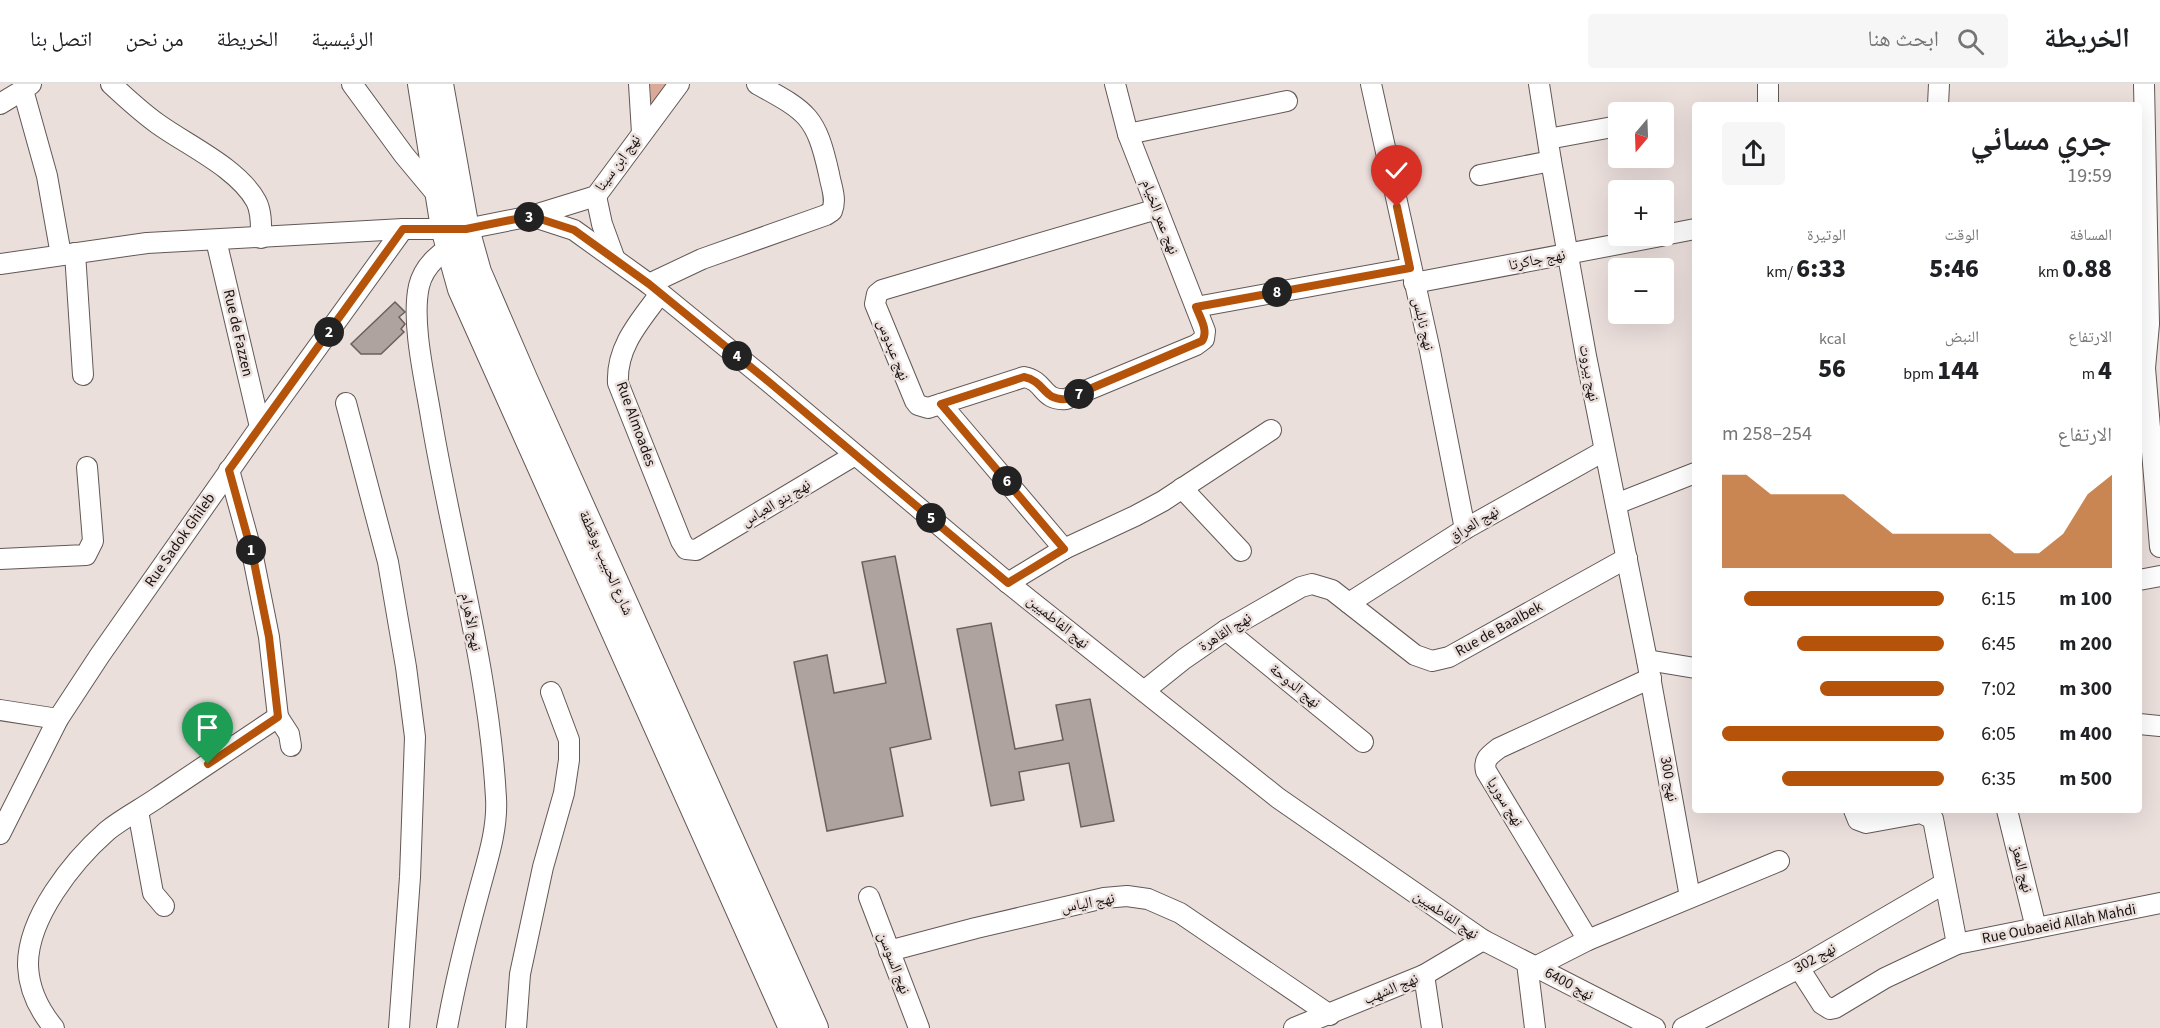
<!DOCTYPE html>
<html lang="ar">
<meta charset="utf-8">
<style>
body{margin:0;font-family:"Source Sans 3","Noto Naskh Arabic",sans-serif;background:#f6f6f6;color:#202124;direction:rtl;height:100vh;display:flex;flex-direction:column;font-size:22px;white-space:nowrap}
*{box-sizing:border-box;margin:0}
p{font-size:20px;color:#757577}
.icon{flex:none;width:33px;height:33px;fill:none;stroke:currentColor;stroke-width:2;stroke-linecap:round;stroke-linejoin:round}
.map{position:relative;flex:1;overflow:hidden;direction:ltr}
.details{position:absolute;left:1692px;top:18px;width:450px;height:711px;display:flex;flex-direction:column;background:#fff;border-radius:6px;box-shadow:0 6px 24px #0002;direction:rtl}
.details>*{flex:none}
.needle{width:39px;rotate:199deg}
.fabs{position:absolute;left:1608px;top:18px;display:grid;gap:12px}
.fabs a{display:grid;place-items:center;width:66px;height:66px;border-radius:6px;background:#fff;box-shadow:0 6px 24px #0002;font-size:30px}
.pin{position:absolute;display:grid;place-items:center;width:51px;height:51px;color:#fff;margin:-62px -26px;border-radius:50% 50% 50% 0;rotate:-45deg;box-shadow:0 0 6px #0007}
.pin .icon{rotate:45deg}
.km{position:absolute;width:30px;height:30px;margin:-15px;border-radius:50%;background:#222;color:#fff;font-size:16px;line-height:30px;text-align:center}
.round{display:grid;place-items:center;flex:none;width:63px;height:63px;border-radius:6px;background:#f6f6f6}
.head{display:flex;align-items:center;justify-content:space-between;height:102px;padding:0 30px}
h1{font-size:33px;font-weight:800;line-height:45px}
.figures{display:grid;grid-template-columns:repeat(3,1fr);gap:9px;height:102px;padding:6px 30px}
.figures div{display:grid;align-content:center}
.figures b{font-size:26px;font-weight:800}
.figures small{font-size:16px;font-weight:400}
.figures p{font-size:16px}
.chart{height:168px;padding:12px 30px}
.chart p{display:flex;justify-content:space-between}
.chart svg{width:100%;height:108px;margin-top:6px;fill:#b45309;opacity:.7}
ul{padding:0 30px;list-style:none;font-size:20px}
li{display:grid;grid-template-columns:96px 72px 1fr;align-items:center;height:45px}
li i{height:15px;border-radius:8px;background:#b45309}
header{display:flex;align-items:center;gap:36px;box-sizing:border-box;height:84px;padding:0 30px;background:#fff;border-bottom:2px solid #e0e0e0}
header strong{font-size:28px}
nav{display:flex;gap:33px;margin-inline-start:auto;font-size:21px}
.search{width:420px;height:54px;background:#f6f6f6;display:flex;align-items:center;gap:15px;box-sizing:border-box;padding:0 21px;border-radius:6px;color:#757577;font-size:22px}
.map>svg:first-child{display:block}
</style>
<header>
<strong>الخريطة</strong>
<div class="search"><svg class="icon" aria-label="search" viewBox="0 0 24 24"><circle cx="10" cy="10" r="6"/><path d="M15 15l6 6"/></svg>ابحث هنا</div>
<nav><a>الرئيسية</a><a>الخريطة</a><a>من نحن</a><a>اتصل بنا</a></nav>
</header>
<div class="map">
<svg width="2160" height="944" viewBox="0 0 2160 944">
<rect width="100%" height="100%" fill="#ebdfdc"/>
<path fill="#dca897" d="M650 0H670L652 28Z"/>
<g fill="#afa3a0" stroke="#6a605d" stroke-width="1.5">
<path d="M395 218 405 228 399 233 405 240 401 245 404 248 381 270H361L351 260Z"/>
<path d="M895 472 931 655 890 664 903 732 827 747 794 578 827 571 834 609 886 599 862 478Z"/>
<path d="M991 539 1015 665 1063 656 1056 621 1090 615 1114 737 1081 743 1069 679 1019 688 1024 716 991 722 957 545Z"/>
</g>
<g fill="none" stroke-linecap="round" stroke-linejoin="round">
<defs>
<g id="minor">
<path d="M31 0 23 6 47 92 61 171"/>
<path d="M111 0C126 14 141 28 158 40 187 61 238 84 256 117 262 128 261 142 261 154"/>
<path d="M352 0 404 71 439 113"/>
<path d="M639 0 642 49"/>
<path d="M1115 0 1128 50 1205 247 1204 255 1196 261 1066 315C1041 317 1046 297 1024 293L928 324 918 321 915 317 875 220 877 210 882 206 1157 125"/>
<path d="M1371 0 1430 267 1465 445"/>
<path d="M1539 0 1551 77 1586 272 1647 576 1690 813"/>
<path d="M2144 0 2149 240 2145 284 2160 463"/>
<path d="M0 20 23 6"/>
<path d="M1768 21V0"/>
<path d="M1938 21 1939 0"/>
<path d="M1128 50 1287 17"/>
<path d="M1548 55 1618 42"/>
<path d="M1480 91 1551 77"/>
<path d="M596 112 602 140 614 173"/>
<path d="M531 132 574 146 649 200 769 298 1008 499 1278 714 1483 856 1655 944"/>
<path d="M1664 151 1695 145"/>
<path d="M216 156 260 343"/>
<path d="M75 169 83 291"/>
<path d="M0 180 147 159 403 145H466L531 132 596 112 679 0"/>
<path d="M1414 199 1661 152"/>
<path d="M649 200 702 175 826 131 832 127C837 115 831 102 829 90 816 32 808 28 757 0"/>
<path d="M660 210C640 237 616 263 618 299L681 457 686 465 696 466 855 371"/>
<path d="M1196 223 1410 184"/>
<path d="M346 319 388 478 406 583 415 653 410 793 399 944"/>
<path d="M941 320 1064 465"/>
<path d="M1182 404 1241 467"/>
<path d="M1616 420 1695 389"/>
<path d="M0 475 86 471 93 457 87 383"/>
<path d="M2139 496 2160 492"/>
<path d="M1008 499 1064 465 1135 432 1163 417 1271 346"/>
<path d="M1349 519 1465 445 1604 367"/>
<path d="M1226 546 1363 658"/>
<path d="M1647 576 1695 584"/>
<path d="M1144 607 1184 575 1226 546 1301 503 1312 500 1332 506 1415 571 1432 577 1449 573 1627 474"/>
<path d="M0 626 58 635"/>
<path d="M278 633 289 650 291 662"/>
<path d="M2139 640 2160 642"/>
<path d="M1854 726 1858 736 1866 739 1921 729 1933 735 1957 860"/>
<path d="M2007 726 2036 844"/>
<path d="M138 727 153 809 164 822"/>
<path d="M0 750 58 635 100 571 260 343 403 145"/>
<path d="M869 813 919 944"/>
<path d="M1588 856 1486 687C1483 675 1490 671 1499 664L1651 594"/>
<path d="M889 867 976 844 1104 814 1127 812 1148 815 1180 829 1330 931"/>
<path d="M1527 879 1535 944"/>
<path d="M1535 883 1588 856 1779 777"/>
<path d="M1799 884 1822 920 1830 925 1835 924 1885 894 1957 860 2160 819"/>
<path d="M1424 891 1432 944"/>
<path d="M54 944C39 926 29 906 28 882 27 834 73 777 107 747 123 734 143 724 160 712 199 686 239 659 278 633L269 553 253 473 229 386"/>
<path d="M447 944C455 899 466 855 478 811 486 780 498 747 496 714 489 585 452 459 431 333 425 296 411 238 419 202 424 181 442 166 461 158"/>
<path d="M516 944 520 890 543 783 564 709 569 676V656L551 608"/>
<path d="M1294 944 1424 891 1483 856"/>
<path d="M1683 944 1799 884 1945 799"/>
</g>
<g id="major">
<path d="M421 0 444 144 461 205 792 944"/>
<path d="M440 0 466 145 478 188 525 297 815 944"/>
</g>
</defs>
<use href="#minor" stroke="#625855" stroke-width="22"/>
<use href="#major" stroke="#625855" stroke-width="28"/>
<use href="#minor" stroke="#fff" stroke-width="20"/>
<use href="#major" stroke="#fff" stroke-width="26"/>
</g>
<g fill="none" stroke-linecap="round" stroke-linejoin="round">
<defs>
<path id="route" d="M208 680 278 633 269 553 253 473 229 386 403 145H466L531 132 574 146 649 200 769 298 1008 499 1064 465 941 320 1024 293C1045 297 1043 317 1066 315L1202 257C1209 247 1200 234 1196 223L1410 184 1397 123"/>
</defs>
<use href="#route" stroke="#fff" stroke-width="12"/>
<use href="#route" stroke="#b45309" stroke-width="8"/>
</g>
<g text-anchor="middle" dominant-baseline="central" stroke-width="5" stroke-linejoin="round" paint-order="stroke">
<g font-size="15" fill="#161211" stroke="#ebdfdc">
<text transform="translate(618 79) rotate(-54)">نهج ابن سينا</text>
<text transform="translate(1160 133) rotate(69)">نهج عمر الخيام</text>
<text transform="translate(1537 176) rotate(-11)">نهج جاكرتا</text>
<text transform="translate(1423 240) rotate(77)">نهج نابلس</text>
<text transform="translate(238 249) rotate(77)">Rue de Fazzen</text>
<text transform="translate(893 266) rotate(69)">نهج عبدوس</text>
<text transform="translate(1589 289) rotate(80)">نهج بيروت</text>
<text transform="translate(636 340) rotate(70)">Rue Almoades</text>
<text transform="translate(776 419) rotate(-31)">نهج بنو العباس</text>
<text transform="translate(1474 440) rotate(-31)">نهج العراق</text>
<text transform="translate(180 456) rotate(-55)">Rue Sadok Ghileb</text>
<text transform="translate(606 479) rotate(66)">شارع الحبيب بوقطفة</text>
<text transform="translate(471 538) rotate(79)">نهج الأهرام</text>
<text transform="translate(1058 538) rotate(39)">نهج الفاطميين</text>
<text transform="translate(1499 545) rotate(-29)">Rue de Baalbek</text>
<text transform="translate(1225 548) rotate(-32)">نهج القاهرة</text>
<text transform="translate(1295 602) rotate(39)">نهج الدوحة</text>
<text transform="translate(1669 695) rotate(80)">نهج 300</text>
<text transform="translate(1505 718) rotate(58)">نهج سوريا</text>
<text transform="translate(2022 785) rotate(76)">نهج المعز</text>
<text transform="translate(1088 819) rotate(-11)">نهج الياس</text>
<text transform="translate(1446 831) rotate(34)">نهج الفاطميين</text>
<text transform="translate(2059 840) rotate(-11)">Rue Oubaeid Allah Mahdi</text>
<text transform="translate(1815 874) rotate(-29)">نهج 302</text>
<text transform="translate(894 879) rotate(69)">نهج السوسن</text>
<text transform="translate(1569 900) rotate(28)">نهج 6400</text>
<text transform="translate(1391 905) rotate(-23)">نهج الشهب</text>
</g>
</g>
</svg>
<div class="fabs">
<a><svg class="needle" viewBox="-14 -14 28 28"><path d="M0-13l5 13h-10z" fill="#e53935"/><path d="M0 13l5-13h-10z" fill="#757577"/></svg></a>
<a>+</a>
<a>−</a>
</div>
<div class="pin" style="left:208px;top:680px;background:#1e9e55"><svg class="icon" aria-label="arrive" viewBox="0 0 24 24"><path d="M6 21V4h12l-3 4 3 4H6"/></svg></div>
<div class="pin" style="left:1397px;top:123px;background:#d93025"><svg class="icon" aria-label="check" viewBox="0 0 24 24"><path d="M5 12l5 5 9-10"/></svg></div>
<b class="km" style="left:251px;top:466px">1</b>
<b class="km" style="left:329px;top:248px">2</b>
<b class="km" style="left:529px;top:133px">3</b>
<b class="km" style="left:737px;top:272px">4</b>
<b class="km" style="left:931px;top:434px">5</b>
<b class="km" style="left:1007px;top:397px">6</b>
<b class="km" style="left:1079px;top:310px">7</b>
<b class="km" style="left:1277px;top:208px">8</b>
<section class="details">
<div class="head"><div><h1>جري مسائي</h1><p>19:59</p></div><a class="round"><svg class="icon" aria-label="share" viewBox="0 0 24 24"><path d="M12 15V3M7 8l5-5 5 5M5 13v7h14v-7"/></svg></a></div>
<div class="figures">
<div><p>المسافة</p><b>0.88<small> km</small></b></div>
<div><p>الوقت</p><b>5:46</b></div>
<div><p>الوتيرة</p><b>6:33<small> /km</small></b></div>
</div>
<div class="figures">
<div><p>الارتفاع</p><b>4<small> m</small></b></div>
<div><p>النبض</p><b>144<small> bpm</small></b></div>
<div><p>kcal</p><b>56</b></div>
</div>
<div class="chart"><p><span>الارتفاع</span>254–258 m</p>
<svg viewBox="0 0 160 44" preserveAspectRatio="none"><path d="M0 44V6L10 6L20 14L30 14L40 14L50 14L60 22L70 30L80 30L90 30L100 30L110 30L120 38L130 38L140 30L150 14L160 6V44z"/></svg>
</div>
<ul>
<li><b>100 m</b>6:15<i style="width:90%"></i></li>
<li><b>200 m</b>6:45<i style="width:66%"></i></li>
<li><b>300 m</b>7:02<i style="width:56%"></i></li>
<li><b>400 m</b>6:05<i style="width:100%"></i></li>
<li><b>500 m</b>6:35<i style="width:73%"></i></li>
</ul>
</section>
</div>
